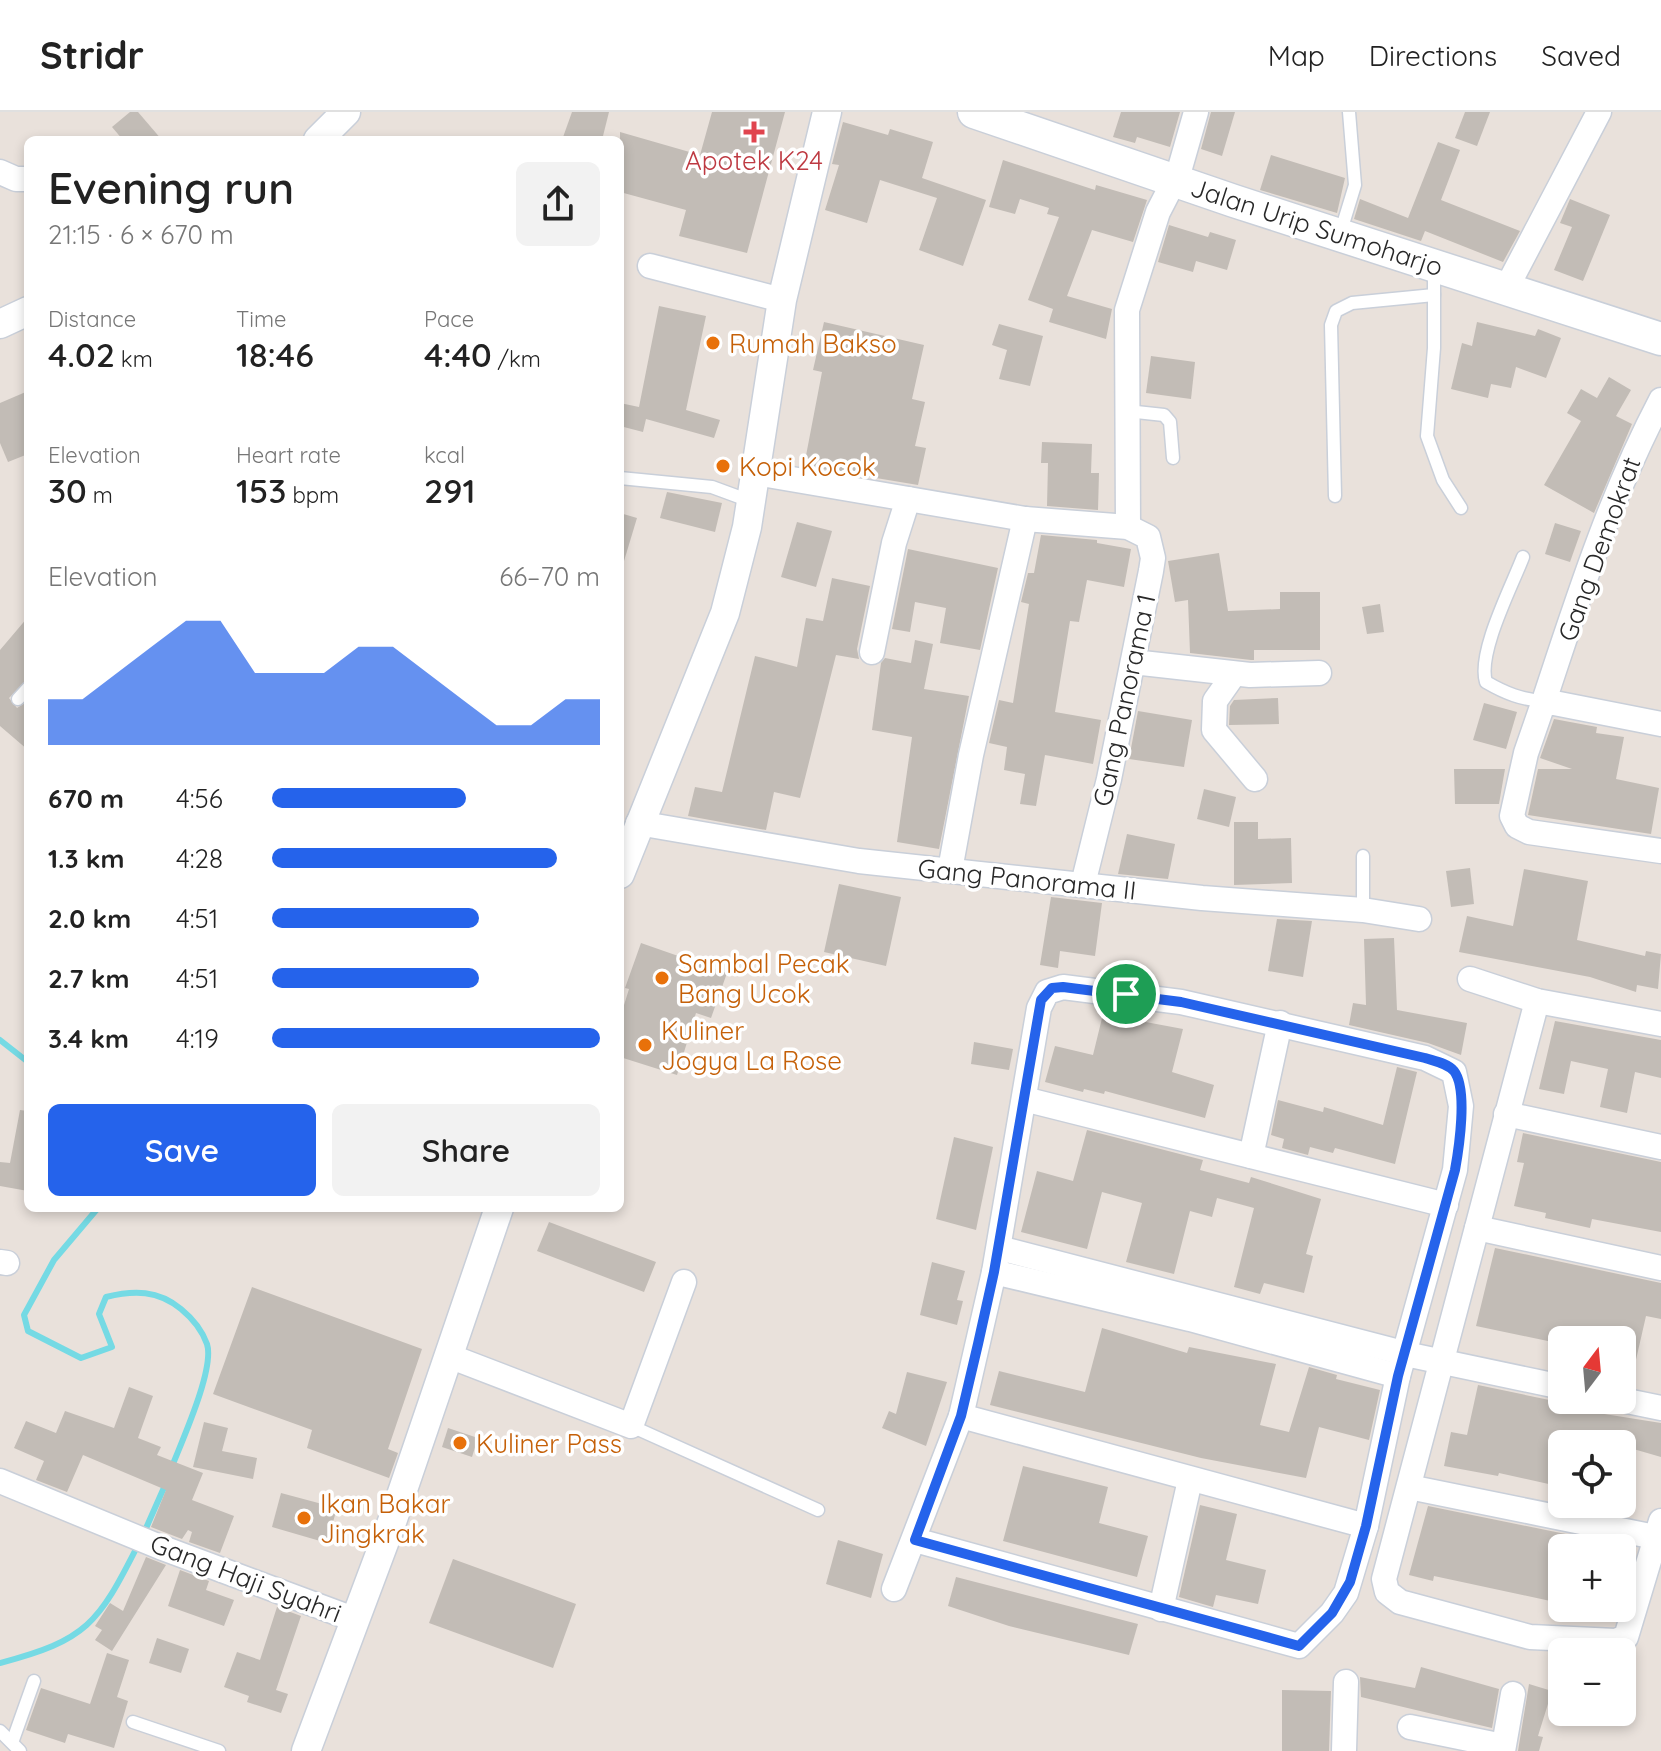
<!DOCTYPE html>
<meta charset="utf-8">
<style>
body{margin:0;font-family:Quicksand,sans-serif;background:#f2f2f2;color:#222;height:100vh;display:flex;flex-direction:column;font-size:30px;white-space:nowrap}
*{box-sizing:border-box;margin:0}
p{font-size:26px;color:#767676}
.icon{flex:none;width:44px;height:44px;fill:none;stroke:currentColor;stroke-width:2;stroke-linecap:round;stroke-linejoin:round}
.map{position:relative;flex:1;overflow:hidden}
.details{position:absolute;left:24px;top:24px;width:600px;height:1076px;display:flex;flex-direction:column;background:#fff;border-radius:12px;box-shadow:0 4px 12px #0003}
.details>*{flex:none}
.needle{width:52px;rotate:16deg}
.tools{position:absolute;left:1548px;top:1214px;display:grid;gap:16px}
.tools a{display:grid;place-items:center;width:88px;height:88px;border-radius:12px;background:#fff;box-shadow:0 4px 12px #0003;font-size:40px}
.pin{position:absolute;display:grid;place-items:center;width:68px;height:68px;color:#fff;margin:-34px;border:4px solid #fff;border-radius:50%;box-shadow:0 2px 8px #0007}
.round{display:grid;place-items:center;flex:none;width:84px;height:84px;border-radius:12px;background:#f2f2f2}
.overview{display:flex;align-items:center;justify-content:space-between;height:136px;padding:0 24px}
h1{font-size:44px;font-weight:600;line-height:60px}
.figures{display:grid;grid-template-columns:repeat(3,1fr);gap:12px;height:136px;padding:8px 24px}
.figures div{display:grid;align-content:center}
.figures b{font-size:34px;font-weight:600}
.figures small{font-size:22px;font-weight:400}
.figures p{font-size:22px}
.chart{height:224px;padding:16px 24px}
.chart p{display:flex;justify-content:space-between}
.chart svg{width:100%;height:144px;margin-top:8px;fill:#2563eb;opacity:.7}
.cta{display:flex;gap:16px;margin-top:auto;padding:16px 24px}
.cta a{flex:1;height:92px;border-radius:12px;background:#2563eb;color:#fff;font-size:32px;font-weight:600;line-height:92px;text-align:center}
.cta a+a{background:#f2f2f2;color:#222}
ul{padding:0 24px;list-style:none;font-size:26px}
li{display:grid;grid-template-columns:128px 96px 1fr;align-items:center;height:60px}
li i{height:20px;border-radius:10px;background:#2563eb}
header{display:flex;align-items:center;gap:48px;box-sizing:border-box;height:112px;padding:0 40px;background:#fff;border-bottom:2px solid #e0e0e0}
header strong{font-size:38px}
nav{display:flex;gap:44px;margin-inline-start:auto;font-size:28px}
.map>svg:first-child{display:block}
</style>
<header>
<strong>Stridr</strong>
<nav><a>Map</a><a>Directions</a><a>Saved</a></nav>
</header>
<div class="map">
<svg width="1661" height="1639" viewBox="0 0 1661 1639">
<rect width="100%" height="100%" fill="#e9e1db"/>
<g fill="none" stroke-linecap="round" stroke-linejoin="round">
<g stroke="#75dae4" stroke-width="6">
<path d="M0 928 28 950"/>
<path d="M98 1096 54 1148 24 1203 28 1219 81 1246 112 1235 99 1202 106 1185C134 1178 158 1178 181 1197 192 1206 202 1218 207 1232 215 1257 181 1331 171 1357"/>
<path d="M143 1423 166 1371"/>
<path d="M0 1551C87 1528 98 1512 138 1433"/>
</g>
</g>
<g fill="#c2bcb6">
<path d="M130 0H138L162 28H123L112 15Z"/>
<path d="M572 0H609L602 28H562Z"/>
<path d="M712 0H785L747 141 679 124 686 98 620 80V20L700 43Z"/>
<path d="M1121 0H1180L1170 35 1137 25 1135 31 1113 25Z"/>
<path d="M1211 0H1235L1222 44 1201 37Z"/>
<path d="M1465 0H1490L1477 34 1455 26Z"/>
<path d="M843 10 888 23 890 17 933 30 922 66 986 88 963 154 919 138 937 86 880 68 867 111 825 98 839 53 832 52Z"/>
<path d="M1438 30 1460 38 1441 88 1520 119 1503 150 1425 119 1421 129 1354 107 1360 87 1408 106Z"/>
<path d="M1271 43 1345 66 1337 101 1260 78Z"/>
<path d="M1003 48 1095 78 1096 73 1147 88 1133 130 1092 118 1067 184 1112 197 1106 227 1049 210 1053 197 1028 188 1059 105 1047 102 1049 96 1020 87 1015 102 989 95Z"/>
<path d="M1570 87 1610 103 1583 169 1554 158 1572 115 1560 111Z"/>
<path d="M1169 113 1208 125 1210 120 1236 128 1227 158 1196 149 1193 160 1158 150Z"/>
<path d="M659 194 706 204 686 298 720 308 714 326 646 307 643 320 620 314V291L639 295Z"/>
<path d="M824 210 924 233 912 287 925 290 915 334 926 336 918 373 804 354 822 260 813 258Z"/>
<path d="M1477 210 1535 224 1538 217 1561 226 1546 266 1516 255 1511 276 1491 272 1488 286 1451 277 1462 231 1472 234Z"/>
<path d="M999 212 1043 224 1030 274 999 267 1007 238 992 233Z"/>
<path d="M1151 244 1195 250 1191 287 1146 281Z"/>
<path d="M1609 265 1631 278 1616 304 1632 312 1594 401 1544 373 1581 309 1567 301 1581 277 1597 286Z"/>
<path d="M28 279V342L8 350 0 331V291Z"/>
<path d="M1042 330 1092 332 1091 361H1099L1098 398 1047 394 1048 351H1041Z"/>
<path d="M667 380 722 391 715 420 660 406Z"/>
<path d="M620 401 637 406 624 449 620 448Z"/>
<path d="M797 410 832 419 816 475 781 465Z"/>
<path d="M1555 411 1581 419 1570 450 1545 442Z"/>
<path d="M1041 423 1097 428V431L1131 437 1124 475 1087 468 1079 510 1070 509 1055 600 1101 608 1093 652 1045 643 1036 694 1020 692 1025 662 1004 658 1007 635 989 631 999 588 1013 591 1029 492 1021 490 1028 461H1034Z"/>
<path d="M908 437 998 456 980 538 940 531 946 496 915 490 910 520 892 517Z"/>
<path d="M1219 441 1228 499 1280 497V480H1320V538H1254V548H1251L1190 541 1188 488 1175 490 1168 449Z"/>
<path d="M832 466 870 474 857 537 859 547 836 543 800 686 774 680 766 718 688 704 695 675 722 680 755 544 797 555 806 506 823 509Z"/>
<path d="M1380 492 1384 520 1367 522 1362 495Z"/>
<path d="M28 505V567L9 586 17 596 28 589V638L0 614V538Z"/>
<path d="M915 528 933 532 924 577 969 584 939 737 897 730 912 625 872 618 881 551 885 546 911 551Z"/>
<path d="M1278 586 1279 612 1229 613 1230 594 1234 588Z"/>
<path d="M1484 591 1517 600 1506 637 1473 628Z"/>
<path d="M1138 599 1192 608 1184 655 1129 647Z"/>
<path d="M1554 607 1597 615 1596 621 1624 625 1616 667 1659 676 1651 722 1528 703 1538 657H1572L1540 646Z"/>
<path d="M1454 657H1505L1499 692H1455Z"/>
<path d="M1204 677 1236 685 1229 715 1197 707Z"/>
<path d="M1234 710H1258V727L1291 726 1292 771 1234 773Z"/>
<path d="M1127 722 1175 732 1168 767 1118 762Z"/>
<path d="M1470 756 1474 792 1451 795 1446 759Z"/>
<path d="M1524 757 1588 769 1577 828 1645 844 1646 839 1661 842 1658 877 1637 873 1636 880 1590 865 1459 840 1467 804 1513 814Z"/>
<path d="M839 772 901 785 886 854 824 840Z"/>
<path d="M1051 785 1102 791 1095 844 1060 839 1058 856 1040 853Z"/>
<path d="M1277 807 1312 809 1303 865 1268 859Z"/>
<path d="M1394 826 1397 898 1467 911 1461 943 1428 931 1349 913 1353 891 1366 893 1364 827Z"/>
<path d="M641 831 727 861 711 906 696 901 677 963 620 945V906L629 877 625 876Z"/>
<path d="M1103 902 1183 917 1172 960 1214 973 1205 1006 1105 979 1104 982 1084 977 1083 980 1045 970 1055 934 1093 943Z"/>
<path d="M1555 909 1661 928V966L1635 960 1627 1001 1600 995 1608 957 1571 949 1564 982 1539 977Z"/>
<path d="M974 930 1013 937 1009 958 971 952Z"/>
<path d="M1397 955 1417 960 1395 1052 1335 1036 1333 1041 1310 1035 1308 1043 1282 1036 1284 1027 1271 1023 1278 988 1323 1000 1324 995 1383 1013Z"/>
<path d="M20 998 28 999V1079L0 1074V1050L10 1051Z"/>
<path d="M1087 1018 1203 1048 1200 1058 1249 1071 1251 1065 1321 1087 1306 1142 1313 1144 1304 1181 1264 1171 1260 1182 1234 1175 1254 1096 1217 1086 1212 1105 1190 1099 1174 1162 1126 1150 1142 1091 1102 1080 1087 1137 1021 1120 1037 1059 1073 1069Z"/>
<path d="M1523 1021 1661 1050V1120L1592 1107 1590 1116 1545 1106 1546 1101 1514 1094 1524 1051 1517 1050Z"/>
<path d="M954 1025 993 1035 976 1118 936 1107Z"/>
<path d="M549 1110 656 1150 644 1180 537 1139Z"/>
<path d="M1495 1136 1661 1171V1207L1646 1204 1630 1274 1622 1273V1228H1562V1232L1476 1214Z"/>
<path d="M932 1150 965 1159 957 1188 963 1189 957 1213 920 1203Z"/>
<path d="M252 1175 422 1237 388 1337 398 1341 389 1366 307 1336 312 1318 213 1282Z"/>
<path d="M1102 1216 1187 1241 1189 1235 1276 1252 1260 1313 1289 1320 1309 1255 1337 1263 1336 1267 1380 1278 1369 1328 1319 1315 1306 1366 1201 1346 990 1293 999 1259 1085 1280Z"/>
<path d="M907 1260 947 1270 926 1334 882 1316 889 1299 896 1302Z"/>
<path d="M1478 1273 1559 1290 1576 1288 1599 1293 1598 1301 1661 1311V1345L1592 1325 1590 1332H1562V1375L1499 1361 1498 1364 1444 1354 1451 1320 1467 1323Z"/>
<path d="M129 1275 153 1284 138 1326 161 1335 157 1343 203 1361 192 1388 234 1404 220 1441 189 1430 192 1420 188 1418 182 1427 151 1415 166 1378 83 1343 67 1380 36 1368 44 1349 14 1336 26 1309 56 1321 65 1299 114 1316Z"/>
<path d="M204 1310 228 1316 222 1339 257 1346 253 1367 193 1355Z"/>
<path d="M448 1316 478 1326 472 1345 442 1335Z"/>
<path d="M1023 1354 1108 1375 1099 1411 1148 1424 1137 1465 1003 1429Z"/>
<path d="M281 1381 337 1396 327 1431 272 1415Z"/>
<path d="M1200 1393 1237 1402 1226 1448 1266 1458 1258 1492 1216 1483 1213 1495 1179 1485Z"/>
<path d="M1428 1394 1634 1436H1562V1488L1555 1487V1490L1434 1464 1433 1469 1409 1463Z"/>
<path d="M838 1428 883 1442 871 1486 826 1472Z"/>
<path d="M146 1445 166 1453 112 1539 95 1528 102 1518 95 1514 110 1491 123 1499Z"/>
<path d="M453 1447 576 1492 553 1556 429 1511Z"/>
<path d="M180 1458 209 1469 206 1478 234 1488 224 1514 168 1494Z"/>
<path d="M956 1465 1138 1512 1129 1543 1009 1514 948 1494Z"/>
<path d="M277 1495 301 1504 276 1578 288 1582 281 1601 247 1590 249 1584 224 1575 237 1540 260 1548Z"/>
<path d="M157 1526 189 1537 181 1561 149 1551Z"/>
<path d="M107 1541 129 1548 117 1585 128 1589 114 1636 68 1622 65 1631 26 1618 41 1576 90 1592Z"/>
<path d="M1421 1555 1499 1577 1492 1616 1361 1585 1360 1565 1415 1576Z"/>
<path d="M1529 1572 1552 1579 1538 1624 1543 1625 1539 1639H1518Z"/>
<path d="M1282 1578 1331 1579 1329 1639H1282Z"/>
</g>
<g fill="none" stroke-linecap="round" stroke-linejoin="round">
<defs>
<g id="service">
<path d="M1340 122 1355 73 1349 0"/>
<path d="M1434 157V236L1427 324 1443 368 1461 396"/>
<path d="M1127 299 1164 303 1170 310 1173 346"/>
<path d="M620 366 712 375 750 389"/>
<path d="M1335 384 1331 213 1336 199 1352 191 1434 183"/>
<path d="M1523 445C1512 474 1477 541 1486 570 1505 581 1522 588 1544 589"/>
<path d="M18 587 28 576"/>
<path d="M1363 798V744"/>
<path d="M631 1314 818 1398"/>
<path d="M133 1610 219 1639"/>
<path d="M0 1619 20 1639"/>
<path d="M13 1628 34 1569"/>
</g>
<g id="minor">
<path d="M0 60 16 67H28"/>
<path d="M1176 70 1196 0"/>
<path d="M650 154 782 188"/>
<path d="M1507 175 1599 0"/>
<path d="M756 361 1025 407 1128 415 1148 425 1153 446 1151 459 1109 667 1083 772"/>
<path d="M1128 415 1127 198 1158 100 1174 69"/>
<path d="M872 540 894 431 908 387"/>
<path d="M1133 550 1250 563 1319 561"/>
<path d="M1234 562 1215 589 1214 618 1255 667"/>
<path d="M1544 589C1578 486 1610 385 1661 288"/>
<path d="M1661 612 1544 589 1526 641 1512 704 1517 714 1529 720 1661 739"/>
<path d="M638 711 859 749 1202 786 1363 798 1419 807"/>
<path d="M950 758 971 643 1025 407"/>
<path d="M1470 867 1537 889 1661 912"/>
<path d="M1537 889 1384 1467 1387 1480 1400 1490 1530 1525 1616 1529 1626 1525 1661 1409"/>
<path d="M1024 987 1446 1093"/>
<path d="M1506 1002 1661 1035"/>
<path d="M1251 1044 1280 911"/>
<path d="M1477 1116 1661 1156"/>
<path d="M999 1136 1415 1244 1562 1275"/>
<path d="M0 1150 7 1151"/>
<path d="M994 1160 1190 1207 1398 1264"/>
<path d="M449 1244 631 1314 684 1170"/>
<path d="M1622 1288 1661 1296"/>
<path d="M961 1304 1366 1414"/>
<path d="M0 1369 160 1435 356 1508"/>
<path d="M1409 1375 1655 1425"/>
<path d="M894 1477 961 1304 994 1160 1039 896 1047 880 1063 875 1181 890 1425 946 1454 960 1461 994 1455 1058 1398 1264 1366 1414 1346 1481 1332 1501 1299 1534 915 1428"/>
<path d="M1161 1497 1190 1368"/>
<path d="M1410 1615 1503 1634"/>
<path d="M1344 1639 1346 1570"/>
<path d="M1503 1639 1513 1582"/>
</g>
<g id="tertiary">
<path d="M318 28 346 0"/>
<path d="M0 212 28 199"/>
<path d="M620 762 725 501 747 415 782 188 827 0"/>
<path d="M306 1639 393 1407 499 1096"/>
</g>
<path id="secondary" d="M974 0 1234 89 1661 227"/>
</defs>
<use href="#service" stroke="#c9cfd9" stroke-width="15"/>
<use href="#minor" stroke="#c9cfd9" stroke-width="27"/>
<use href="#tertiary" stroke="#c9cfd9" stroke-width="31"/>
<use href="#secondary" stroke="#c9cfd9" stroke-width="35"/>
<use href="#service" stroke="#fff" stroke-width="12"/>
<use href="#minor" stroke="#fff" stroke-width="24"/>
<use href="#tertiary" stroke="#fff" stroke-width="28"/>
<use href="#secondary" stroke="#fff" stroke-width="32"/>
</g>
<g fill="none" stroke-linecap="round" stroke-linejoin="round">
<defs>
<path id="route" d="M1063 875 1181 890 1425 946C1434 949 1447 951 1454 959 1468 977 1459 1036 1455 1058L1398 1264 1366 1414 1350 1470 1332 1501 1299 1534 915 1428 961 1304 978 1232 994 1160 1041 888 1052 876Z"/>
</defs>
<use href="#route" stroke="#fff" stroke-width="16"/>
<use href="#route" stroke="#2563eb" stroke-width="10"/>
</g>
<path fill="#e0444e" stroke="#fff" stroke-width="3" d="M750 8h8v8h8v8h-8v8h-8v-8h-8v-8h8z"/>
<g fill="#e8710a" stroke="#fff" stroke-width="3">
<circle cx="713" cy="231" r="8"/>
<circle cx="723" cy="354" r="8"/>
<circle cx="662" cy="866" r="8"/>
<circle cx="645" cy="933" r="8"/>
<circle cx="460" cy="1331" r="8"/>
<circle cx="304" cy="1406" r="8"/>
</g>
<g text-anchor="middle" dominant-baseline="central" stroke-width="7" stroke-linejoin="round" paint-order="stroke">
<g font-size="26" fill="#be3a42" stroke="#fff">
<text x="754" y="48">Apotek K24</text>
</g>
<g font-size="26" fill="#282828" stroke="#fff">
<text transform="translate(1317 115) rotate(18)">Jalan Urip Sumoharjo</text>
<text transform="translate(1599 437) rotate(-70)">Gang Demokrat</text>
<text transform="translate(1124 588) rotate(-78)">Gang Panorama 1</text>
<text transform="translate(1027 767) rotate(6)">Gang Panorama II</text>
<text transform="translate(246 1466) rotate(21)">Gang Haji Syahri</text>
</g>
<g font-size="26" fill="#c56008" stroke="#fff" text-anchor="start">
<text x="729" y="231">Rumah Bakso</text>
<text x="739" y="354">Kopi Kocok</text>
<text x="678" y="851">Sambal Pecak<tspan x="678" dy="30">Bang Ucok</tspan></text>
<text x="661" y="918">Kuliner<tspan x="661" dy="30">Jogya La Rose</tspan></text>
<text x="476" y="1331">Kuliner Pass</text>
<text x="320" y="1391">Ikan Bakar<tspan x="320" dy="30">Jingkrak</tspan></text>
</g>
</g>
</svg>
<div class="tools">
<a><svg class="needle" viewBox="-14 -14 28 28"><path d="M0-13l5 13h-10z" fill="#e53935"/><path d="M0 13l5-13h-10z" fill="#767676"/></svg></a>
<a><svg class="icon" aria-label="locate" viewBox="0 0 24 24"><circle cx="12" cy="12" r="6"/><path d="M12 2v4M12 18v4M2 12h4M18 12h4"/></svg></a>
<a>+</a>
<a>−</a>
</div>
<div class="pin" style="left:1126px;top:882px;background:#1e9e55"><svg class="icon" aria-label="arrive" viewBox="0 0 24 24"><path d="M6 21V4h12l-3 4 3 4H6"/></svg></div>
<section class="details">
<div class="overview"><div><h1>Evening run</h1><p>21:15 · 6 × 670 m</p></div><a class="round"><svg class="icon" aria-label="share" viewBox="0 0 24 24"><path d="M12 15V3M7 8l5-5 5 5M5 13v7h14v-7"/></svg></a></div>
<div class="figures">
<div><p>Distance</p><b>4.02<small> km</small></b></div>
<div><p>Time</p><b>18:46</b></div>
<div><p>Pace</p><b>4:40<small> /km</small></b></div>
</div>
<div class="figures">
<div><p>Elevation</p><b>30<small> m</small></b></div>
<div><p>Heart rate</p><b>153<small> bpm</small></b></div>
<div><p>kcal</p><b>291</b></div>
</div>
<div class="chart"><p><span>Elevation</span>66–70 m</p>
<svg viewBox="0 0 160 44" preserveAspectRatio="none"><path d="M0 44V30L10 30L20 22L30 14L40 6L50 6L60 22L70 22L80 22L90 14L100 14L110 22L120 30L130 38L140 38L150 30L160 30V44z"/></svg>
</div>
<ul>
<li><b>670 m</b>4:56<i style="width:59%"></i></li>
<li><b>1.3 km</b>4:28<i style="width:87%"></i></li>
<li><b>2.0 km</b>4:51<i style="width:63%"></i></li>
<li><b>2.7 km</b>4:51<i style="width:63%"></i></li>
<li><b>3.4 km</b>4:19<i style="width:100%"></i></li>
</ul>
<div class="cta"><a>Save</a><a>Share</a></div>
</section>
</div>
